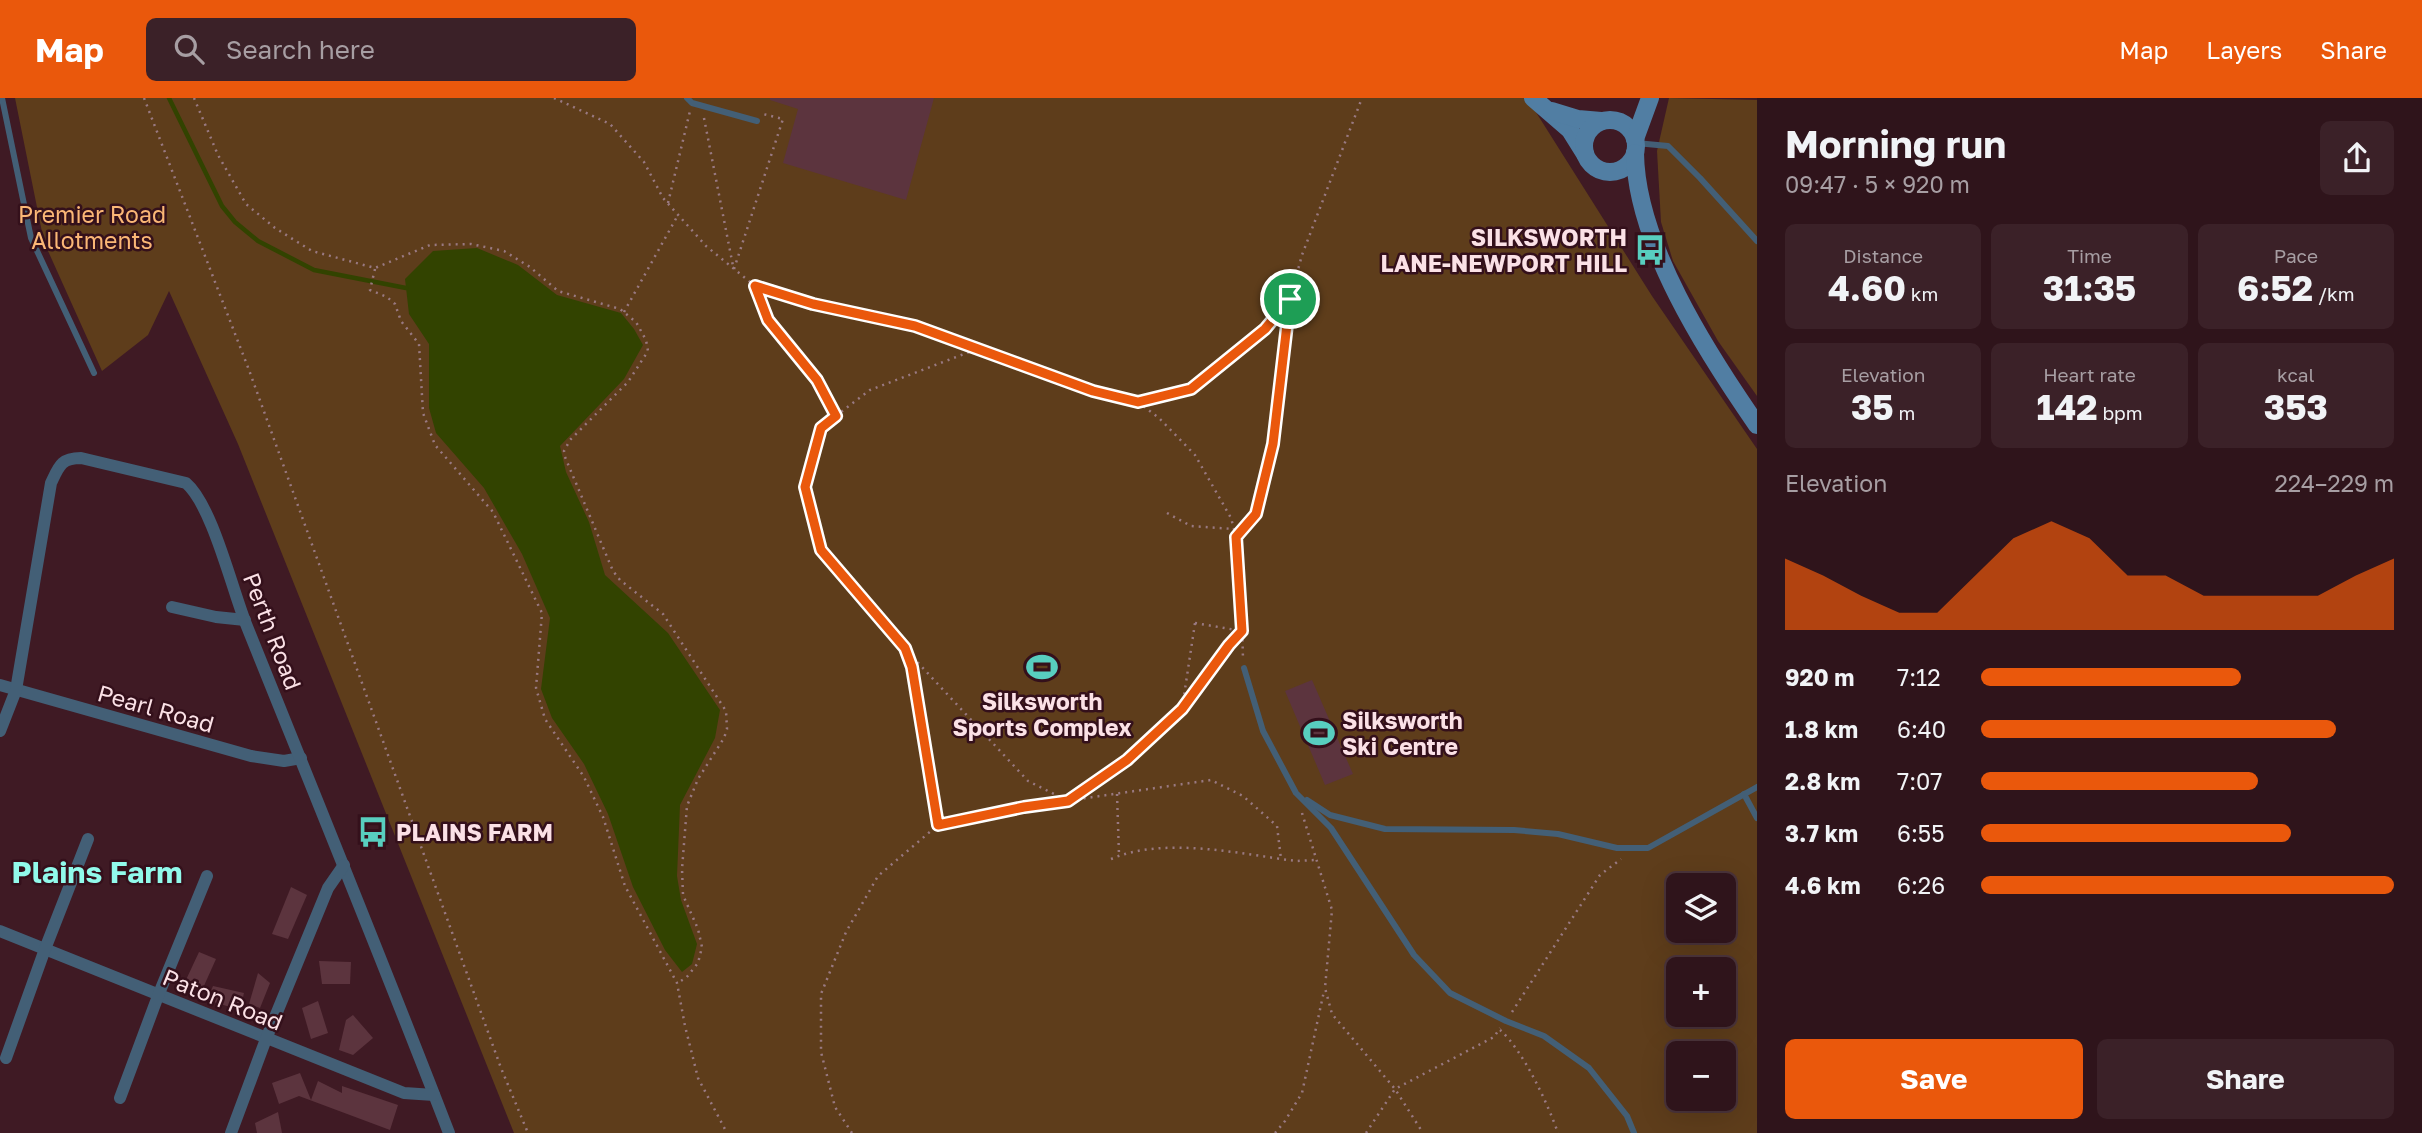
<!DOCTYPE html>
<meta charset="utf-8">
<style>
body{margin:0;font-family:"Golos Text",sans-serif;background:#3b2128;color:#f1f3f6;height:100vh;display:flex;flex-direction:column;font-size:26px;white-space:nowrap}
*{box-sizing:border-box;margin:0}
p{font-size:23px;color:#a79ea3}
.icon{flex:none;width:38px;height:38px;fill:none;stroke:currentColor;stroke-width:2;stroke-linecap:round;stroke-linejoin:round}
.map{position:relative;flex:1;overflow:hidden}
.details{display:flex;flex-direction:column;background:#2f141b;width:665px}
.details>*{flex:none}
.fabs{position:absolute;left:1666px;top:775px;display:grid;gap:14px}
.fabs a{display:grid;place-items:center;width:70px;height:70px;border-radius:10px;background:#2f141b;box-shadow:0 7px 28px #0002,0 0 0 2px #4a333a;font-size:35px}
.pin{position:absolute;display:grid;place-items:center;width:60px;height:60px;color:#fff;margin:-30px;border:4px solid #fff;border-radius:50%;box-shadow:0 2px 7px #0007}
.round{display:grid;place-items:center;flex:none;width:74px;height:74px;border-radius:10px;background:#3b2128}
.head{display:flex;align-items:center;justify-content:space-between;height:119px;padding:0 28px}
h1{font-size:38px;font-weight:700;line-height:52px}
.stats{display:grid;grid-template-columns:repeat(3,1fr);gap:10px;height:119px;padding:7px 28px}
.stats div{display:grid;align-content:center;border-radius:10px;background:#3b2128;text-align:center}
.stats b{font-size:35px;font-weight:700}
.stats small{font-size:19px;font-weight:400}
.stats p{font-size:19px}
.chart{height:196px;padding:14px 28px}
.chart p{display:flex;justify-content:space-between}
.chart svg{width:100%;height:126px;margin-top:7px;fill:#ea580c;opacity:.7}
.button{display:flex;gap:14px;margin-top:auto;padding:14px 28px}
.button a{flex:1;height:80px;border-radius:10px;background:#ea580c;color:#fff;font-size:28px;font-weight:700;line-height:80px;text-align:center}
.button a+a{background:#3b2128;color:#f1f3f6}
ul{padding:0 28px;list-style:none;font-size:23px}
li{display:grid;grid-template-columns:112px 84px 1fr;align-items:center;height:52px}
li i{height:18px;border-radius:9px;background:#ea580c}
header{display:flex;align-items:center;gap:42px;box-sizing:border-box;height:98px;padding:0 35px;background:#ea580c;color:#fff}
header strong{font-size:33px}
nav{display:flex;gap:38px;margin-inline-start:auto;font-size:24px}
.search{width:490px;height:63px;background:#3b2128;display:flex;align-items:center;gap:18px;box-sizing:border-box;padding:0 24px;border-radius:10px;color:#a79ea3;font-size:26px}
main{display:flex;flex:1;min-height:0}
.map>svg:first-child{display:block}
</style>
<header>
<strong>Map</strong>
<div class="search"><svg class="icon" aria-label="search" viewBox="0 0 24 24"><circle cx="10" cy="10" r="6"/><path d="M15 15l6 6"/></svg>Search here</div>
<nav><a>Map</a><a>Layers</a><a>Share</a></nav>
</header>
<main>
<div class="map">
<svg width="1757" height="1035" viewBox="0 0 1757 1035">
<rect width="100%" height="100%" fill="#3f1a24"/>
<g fill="#5e3d1b" fill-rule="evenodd">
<path d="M15 0H1527L1652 198 1757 351V1035H514L238 346 169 193 148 237 102 273 44 144ZM1678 788H1724V833H1678ZM1678 872H1724V917H1678ZM1678 956H1724V1001H1678Z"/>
<path d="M1669 0 1757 2V298L1718 243 1673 163 1661 124 1657 53Z"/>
</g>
<path fill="#324300" d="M477 150 518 167 557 197 621 215 634 231 643 247 624 281 560 348 566 374 589 424 605 477 668 535 720 612 715 640 680 707 677 778 681 802 697 846 692 866 682 874 665 852 633 789 608 716 584 666 552 620 541 591 550 520 522 456 484 390 436 335 429 310V246L409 216 405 181 433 153Z"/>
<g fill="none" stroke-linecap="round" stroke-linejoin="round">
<path stroke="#324300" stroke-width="4.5" d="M169 0 222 108 235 124 258 143 314 172 406 190"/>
</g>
<g fill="#5c343e">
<path d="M770 0H934L906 102 783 65 798 11 770 2Z"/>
<path d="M1312 582 1353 676 1325 687 1285 593Z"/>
<path d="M291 789 307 797 288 841 272 836Z"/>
<path d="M199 854 216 861 203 890 185 884Z"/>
<path d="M319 863 351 864 350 886H322Z"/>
<path d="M258 875 270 885 260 910 249 906Z"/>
<path d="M213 888 244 895 240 912 207 902Z"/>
<path d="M318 903 328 935 311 941 302 910Z"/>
<path d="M353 917 373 940 353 957 339 952 346 922Z"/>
<path d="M300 975 311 1002 318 983 342 995V988L398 1007 390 1032 299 998 279 1006 272 985Z"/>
<path d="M278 1014 282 1035H257L255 1025Z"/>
</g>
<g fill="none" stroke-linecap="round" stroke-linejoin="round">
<g stroke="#997981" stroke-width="2.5" stroke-dasharray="2 5" stroke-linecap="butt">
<path d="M144 0 249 272 501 970 528 1035"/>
<path d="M194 0 218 57 246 106 275 130 312 153 375 170 430 147 471 146 504 153 530 169 558 193 620 211 636 224 646 242 648 253 628 284 570 342 564 353 565 359 613 473 620 482 663 516 726 613 727 631 724 640 698 681 687 708 682 771 683 797 698 831 702 849 698 865 686 880 677 885"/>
<path d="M554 0 610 26 644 64 663 100 706 148 755 188 813 206 915 228 1093 293 1138 304 1191 291 1265 231 1290 201 1302 157 1362 0"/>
<path d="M704 20 733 168"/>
<path d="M668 105 690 13"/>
<path d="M375 171 370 192 387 199 395 206 401 223 419 246 423 315 435 347 493 414 542 515 536 590 545 621 584 679 603 719 625 788 677 885 685 928 698 980 727 1035"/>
<path d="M734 171 783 21 763 16"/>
<path d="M755 188 768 222 817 282 836 318"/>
<path d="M624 214 678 117"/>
<path d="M1138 304 1159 320 1195 357 1231 420 1236 439 1242 522 1243 562"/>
<path d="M1167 415 1191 428 1234 431"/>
<path d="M1236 439 1256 416 1273 346 1290 201"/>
<path d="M1195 525 1242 533 1229 547 1182 611Z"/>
<path d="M908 554 1028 683 1068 703 1127 662 1182 611"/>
<path d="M1117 696 1119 757"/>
<path d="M1302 715 1332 812 1325 890 1332 916 1395 991 1423 1035"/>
<path d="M938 727 912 569 905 550 821 452 805 389 821 329 870 292 977 251"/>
<path d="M1111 761C1164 738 1240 756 1296 763L1315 762"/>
<path d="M1512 914 1600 777 1621 761"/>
<path d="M1500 932C1523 952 1548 1006 1558 1035"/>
<path d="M852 1035 835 1009 821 954V896L846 834 878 778 938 727 1024 709 1211 682 1243 698 1277 728 1281 761"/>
<path d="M1275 1035 1285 1023 1302 995 1324 893"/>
<path d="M1366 1035 1395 991 1494 939 1500 930"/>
</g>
<g stroke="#435f76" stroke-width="6">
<path d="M2 0 31 140 94 275"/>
<path d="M687 0 692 5 757 23"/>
<path d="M1636 45 1668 48 1700 80 1757 143"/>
<path d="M1244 570 1263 633 1296 695 1331 730 1414 857 1450 895 1506 923 1544 938 1589 970 1627 1018 1634 1035"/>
<path d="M1744 696 1757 720"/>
<path d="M1307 702 1330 717 1385 731 1514 732 1558 736 1617 750H1648L1757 689"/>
</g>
<g stroke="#435f76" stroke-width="12">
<path d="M172 509 216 519 245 522"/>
<path d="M0 587 251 658 284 663 301 660"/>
<path d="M0 633 16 592 51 385C59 368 61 360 81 360L186 385C212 407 232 491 246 526 314 695 383 864 449 1035"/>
<path d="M0 833 404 995 434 997"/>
<path d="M6 960 45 851 88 741"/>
<path d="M120 1000 158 898 207 778"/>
<path d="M231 1035 266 941 328 790 344 767"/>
</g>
<g stroke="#517ea3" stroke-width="18">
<path d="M1533 0 1570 32 1585 56"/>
<path d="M1552 13 1578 21 1601 23"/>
<circle cx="1610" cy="48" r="26"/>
<path d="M1635 41 1650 0"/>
<path d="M1635 55C1636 145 1707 255 1757 327"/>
</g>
</g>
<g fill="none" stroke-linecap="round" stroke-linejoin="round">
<defs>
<path id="route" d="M755 188 813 206 915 228 1093 293 1138 304 1191 291 1265 231 1290 201 1273 346 1256 416 1236 439 1242 533 1229 547 1182 611 1127 662 1068 703 1024 709 938 727 912 569 905 550 821 452 805 389 821 330 836 318 817 282 768 222Z"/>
</defs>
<use href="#route" stroke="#fff" stroke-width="14"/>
<use href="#route" stroke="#ea580c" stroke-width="9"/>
</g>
<defs>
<symbol id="bus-bare" viewBox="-9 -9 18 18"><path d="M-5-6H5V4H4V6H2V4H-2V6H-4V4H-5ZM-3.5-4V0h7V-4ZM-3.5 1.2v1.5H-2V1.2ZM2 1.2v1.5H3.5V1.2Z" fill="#58cebf" stroke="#34101b" stroke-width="2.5" paint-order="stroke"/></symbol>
<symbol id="stadium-bare" viewBox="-9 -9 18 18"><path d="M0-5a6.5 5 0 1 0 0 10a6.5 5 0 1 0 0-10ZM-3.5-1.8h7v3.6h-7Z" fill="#58cebf" stroke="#34101b" stroke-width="2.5" paint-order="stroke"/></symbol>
</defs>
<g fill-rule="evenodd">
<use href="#bus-bare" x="1628" y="130" width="44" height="44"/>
<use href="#stadium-bare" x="1020" y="547" width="44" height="44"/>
<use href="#stadium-bare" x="1297" y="613" width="44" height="44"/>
<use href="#bus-bare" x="351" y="712" width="44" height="44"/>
</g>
<g text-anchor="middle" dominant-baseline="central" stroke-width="5" stroke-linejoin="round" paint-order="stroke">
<g font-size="23" fill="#fbb776" stroke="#34101b">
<text x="92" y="116">Premier Road<tspan x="92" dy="26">Allotments</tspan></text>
</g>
<g font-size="23" font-weight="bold" fill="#fbe1e6" stroke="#34101b" text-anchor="start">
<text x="1627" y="139" text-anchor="end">SILKSWORTH<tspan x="1627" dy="26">LANE-NEWPORT HILL</tspan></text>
<text x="1042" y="603" text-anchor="middle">Silksworth<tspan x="1042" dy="26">Sports Complex</tspan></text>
<text x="1342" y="622">Silksworth<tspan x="1342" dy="26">Ski Centre</tspan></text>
<text x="396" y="734">PLAINS FARM</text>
</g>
<g font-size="23" fill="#fbe1e6" stroke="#34101b">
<text transform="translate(273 533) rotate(69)">Perth Road</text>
<text transform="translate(156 610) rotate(16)">Pearl Road</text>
<text transform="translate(223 901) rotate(22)">Paton Road</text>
</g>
<g font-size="30" font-weight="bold" fill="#91faeb" stroke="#34101b">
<text x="97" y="774">Plains Farm</text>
</g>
</g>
</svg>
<div class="fabs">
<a><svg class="icon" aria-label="layers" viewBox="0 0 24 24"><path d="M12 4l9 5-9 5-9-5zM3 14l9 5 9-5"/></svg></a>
<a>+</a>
<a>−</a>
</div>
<div class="pin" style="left:1290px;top:201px;background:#1e9e55"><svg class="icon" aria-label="arrive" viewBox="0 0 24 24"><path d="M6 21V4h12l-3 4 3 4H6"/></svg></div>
</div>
<section class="details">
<div class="head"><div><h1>Morning run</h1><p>09:47 · 5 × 920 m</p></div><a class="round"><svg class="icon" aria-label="share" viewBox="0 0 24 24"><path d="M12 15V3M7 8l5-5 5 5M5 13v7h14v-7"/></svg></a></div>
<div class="stats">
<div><p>Distance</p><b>4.60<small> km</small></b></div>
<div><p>Time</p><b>31:35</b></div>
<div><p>Pace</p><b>6:52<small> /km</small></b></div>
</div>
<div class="stats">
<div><p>Elevation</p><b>35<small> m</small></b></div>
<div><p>Heart rate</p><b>142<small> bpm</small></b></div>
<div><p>kcal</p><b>353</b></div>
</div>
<div class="chart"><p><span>Elevation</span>224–229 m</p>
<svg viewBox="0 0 160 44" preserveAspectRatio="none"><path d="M0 44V19L10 25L20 32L30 38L40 38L50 25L60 12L70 6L80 12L90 25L100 25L110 32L120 32L130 32L140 32L150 25L160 19V44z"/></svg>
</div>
<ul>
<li><b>920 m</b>7:12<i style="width:63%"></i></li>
<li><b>1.8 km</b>6:40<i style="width:86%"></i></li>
<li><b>2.8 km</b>7:07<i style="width:67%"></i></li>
<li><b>3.7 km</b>6:55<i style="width:75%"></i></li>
<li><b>4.6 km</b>6:26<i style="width:100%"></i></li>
</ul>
<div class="button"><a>Save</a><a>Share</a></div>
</section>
</main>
